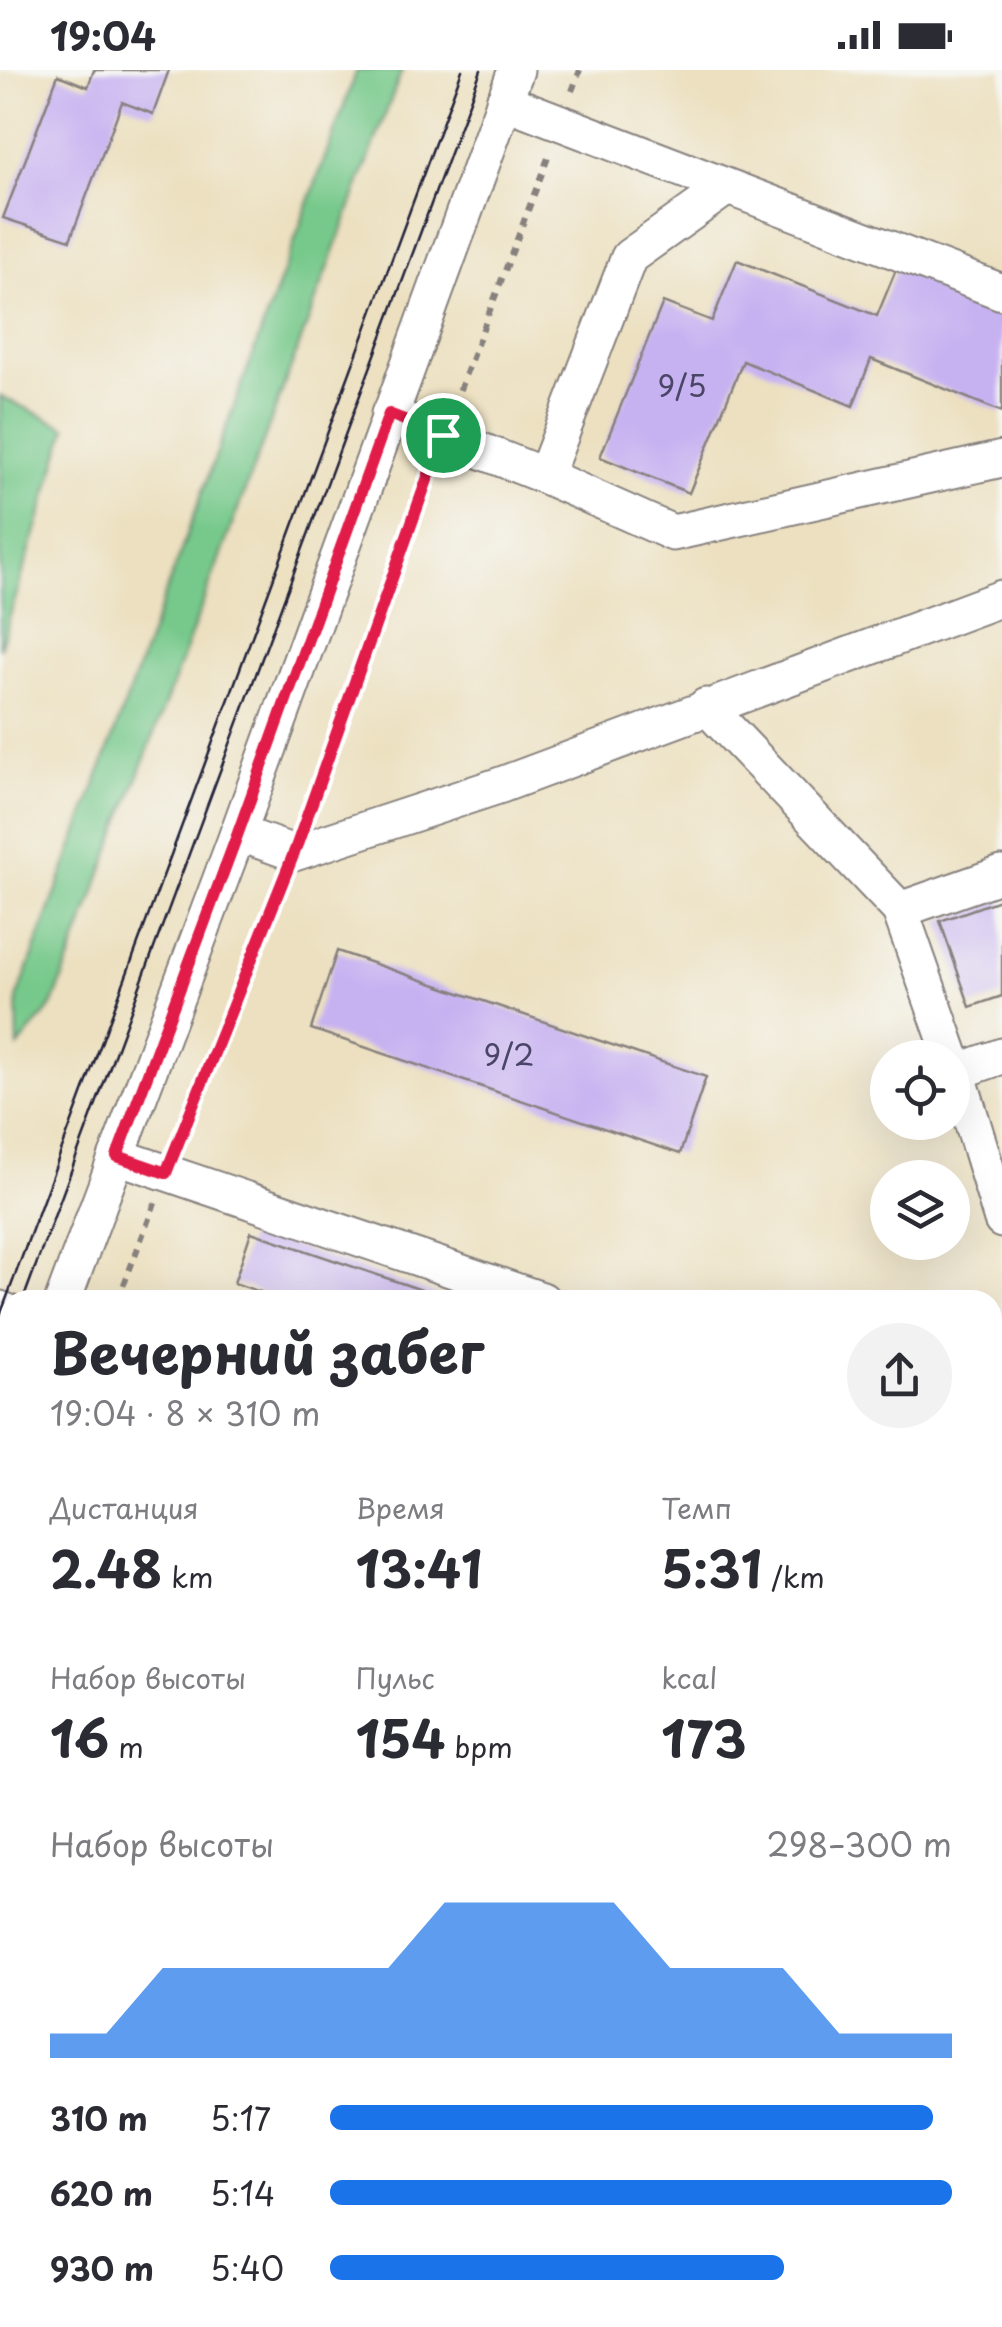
<!DOCTYPE html>
<html lang="ru">
<meta charset="utf-8">
<style>
body{margin:0;font-family:"Playpen Sans",sans-serif;background:#f2f2f3;color:#2b2b33;height:100vh;display:flex;flex-direction:column;font-size:38px;white-space:nowrap}
*{box-sizing:border-box;margin:0}
p{font-size:32px;color:#7c7c81}
.icon{flex:none;width:55px;height:55px;fill:none;stroke:currentColor;stroke-width:2;stroke-linecap:round;stroke-linejoin:round}
.map{position:relative;flex:1;overflow:hidden}
.side{position:absolute;left:0px;top:1220px;width:1002px;height:1038px;display:flex;flex-direction:column;background:#fff;border-radius:30px 30px 0 0;box-shadow:0 10px 40px #0002}
.side>*{flex:none}
.tools{position:absolute;left:870px;top:970px;display:grid;gap:20px}
.tools a{display:grid;place-items:center;width:100px;height:100px;border-radius:50%;background:#fff;box-shadow:0 10px 40px #0002;font-size:50px}
.pin{position:absolute;display:grid;place-items:center;width:85px;height:85px;color:#fff;margin:-42px;border:5px solid #fff;border-radius:50%;box-shadow:0 2px 10px #0007}
.round{display:grid;place-items:center;flex:none;width:105px;height:105px;border-radius:52px;background:#f2f2f3}
.summary{display:flex;align-items:center;justify-content:space-between;height:170px;padding:0 50px}
h1{font-size:55px;font-weight:700;line-height:75px}
.stats{display:grid;grid-template-columns:repeat(3,1fr);gap:15px;height:170px;padding:10px 50px}
.stats div{display:grid;align-content:center}
.stats b{font-size:50px;font-weight:700}
.stats small{font-size:28px;font-weight:400}
.stats p{font-size:28px}
.chart{height:280px;padding:20px 50px}
.chart p{display:flex;justify-content:space-between}
.chart svg{width:100%;height:180px;margin-top:10px;fill:#1a73e8;opacity:.7}
ul{padding:0 50px;list-style:none;font-size:32px}
li{display:grid;grid-template-columns:160px 120px 1fr;align-items:center;height:75px}
li i{height:25px;border-radius:12px;background:#1a73e8}
.status{display:flex;justify-content:space-between;align-items:center;height:70px;padding:0 50px;background:#fff;direction:ltr}
.status svg{height:28px;fill:currentColor}
.map>svg:first-child{display:block}
</style>
<div class="status"><b>19:04</b><svg viewBox="0 0 49 12"><path d="M0 12V9h3v3zM5 12V6h3v6zM10 12V3h3v9zM15 12V0h3v12zM26 1h20v11H26zM47 4h2v5h-2z"/></svg></div>
<div class="map">
<svg width="1002" height="2257" viewBox="0 0 1002 2257">
<rect width="100%" height="100%" fill="#f6f6f2"/>
<filter id="ink" filterUnits="userSpaceOnUse"><feTurbulence type="fractalNoise" baseFrequency=".01" numOctaves="2"/><feDisplacementMap in="SourceGraphic" scale="20" xChannelSelector="R" yChannelSelector="G"/><feConvolveMatrix kernelMatrix="1 2 1 2 8 2 1 2 1" color-interpolation-filters="sRGB"/></filter>
<filter id="wash" filterUnits="userSpaceOnUse"><feTurbulence type="fractalNoise" baseFrequency=".0048" numOctaves="4" result="noise"/><feDisplacementMap in="SourceGraphic" scale="40" xChannelSelector="R" yChannelSelector="G"/><feGaussianBlur stdDeviation="2.25" result="paint"/><feColorMatrix in="noise" values="0 0 0 0 0 0 0 0 0 0 0 0 0 0 0 0 0 1.4 0 .05"/><feComposite in="paint" operator="in"/></filter>
<g filter="url(#wash)">
<rect width="100%" height="100%" fill="#ece0c0"/>
<g fill="#77c98b" stroke="#4c7663" stroke-width="2.5">
<path d="M357 0H402L53 934 18 977 17 929Z"/>
<path d="M0 326 67 358 0 579Z"/>
</g>
<g id="blocks">
<g fill="#c7b2f1">
<path d="M94 0H169L153 44 122 32 70 170 3 148 58 5 88 17Z"/>
<path d="M737 190 877 246 900 190 1002 231V342L871 289 853 336 743 291 689 423 600 387 663 232 712 251Z"/>
<path d="M1002 829V926L970 937 940 851Z"/>
<path d="M337 881 706 1007 680 1084 311 959Z"/>
<path d="M251 1162 448 1229V1230H284L234 1213Z"/>
<path d="M992 1424 1002 1427V1484L992 1481Z"/>
<path d="M1002 1728V1782L992 1778V1752Z"/>
<path d="M10 2077V2178L0 2174V2103Z"/>
<path d="M804 2248H853L856 2257H785L784 2253Z"/>
</g>
</g>
</g>
<g filter="url(#ink)">
<use href="#blocks" fill-opacity="0" stroke="#87817e" stroke-width="2.5"/>
<g fill="none" stroke-linecap="round" stroke-linejoin="round">
<defs>
<g id="minor">
<path d="M504 31 1002 222"/>
<path d="M389 344 545 406 629 187 727 117"/>
<path d="M545 406 673 463 1002 389"/>
<path d="M706 636 900 840 1002 804"/>
<path d="M238 763 294 783 501 715 1002 528"/>
<path d="M900 840 952 988"/>
<path d="M1002 986 957 1002 1002 1150"/>
<path d="M117 1086 542 1230"/>
<path d="M63 1230 238 763 516 0"/>
<path d="M0 1239 10 1243"/>
<path d="M992 1383 1002 1386"/>
<path d="M0 1399 10 1372"/>
<path d="M992 1623 1002 1626"/>
<path d="M0 1786 10 1764"/>
<path d="M0 1866 10 1870"/>
</g>
</defs>
<use href="#minor" stroke="#87817e" stroke-width="39"/>
<g stroke="#87817e" stroke-width="6" stroke-dasharray="8 8" stroke-linecap="butt">
<path d="M572 21 580 0"/>
<path d="M454 335 549 85"/>
<path d="M310 740 431 398"/>
<path d="M179 1070 283 812"/>
<path d="M118 1230 155 1133"/>
<path d="M992 1558 1002 1561"/>
<path d="M992 1677 1002 1680"/>
</g>
<use href="#minor" stroke="#fff" stroke-width="35"/>
<g stroke="#22223b" stroke-width="2.5">
<path d="M23 1230 481 0"/>
<path d="M0 1246 462 0"/>
<path d="M0 1294 10 1266"/>
</g>
</g>
</g>
<g fill="none" stroke-linecap="round" stroke-linejoin="round" filter="url(#ink)">
<defs>
<path id="route" d="M389 344 443 365 294 783 166 1103 117 1086 238 763Z"/>
</defs>
<use href="#route" stroke="#fff" stroke-width="20"/>
<use href="#route" stroke="#e11d48" stroke-width="12"/>
</g>
<g text-anchor="middle" dominant-baseline="central" stroke-width="8" stroke-linejoin="round" paint-order="stroke">
<g font-size="30" fill="#4b4668">
<text x="682" y="314">9/5</text>
<text x="509" y="983">9/2</text>
</g>
</g>
</svg>
<div class="tools">
<a><svg class="icon" aria-label="locate" viewBox="0 0 24 24"><circle cx="12" cy="12" r="6"/><path d="M12 2v4M12 18v4M2 12h4M18 12h4"/></svg></a>
<a><svg class="icon" aria-label="layers" viewBox="0 0 24 24"><path d="M12 4l9 5-9 5-9-5zM3 14l9 5 9-5"/></svg></a>
</div>
<div class="pin" style="left:443px;top:365px;background:#1e9e55"><svg class="icon" aria-label="arrive" viewBox="0 0 24 24"><path d="M6 21V4h12l-3 4 3 4H6"/></svg></div>
<section class="side">
<div class="summary"><div><h1>Вечерний забег</h1><p>19:04 · 8 × 310 m</p></div><a class="round"><svg class="icon" aria-label="share" viewBox="0 0 24 24"><path d="M12 15V3M7 8l5-5 5 5M5 13v7h14v-7"/></svg></a></div>
<div class="stats">
<div><p>Дистанция</p><b>2.48<small> km</small></b></div>
<div><p>Время</p><b>13:41</b></div>
<div><p>Темп</p><b>5:31<small> /km</small></b></div>
</div>
<div class="stats">
<div><p>Набор высоты</p><b>16<small> m</small></b></div>
<div><p>Пульс</p><b>154<small> bpm</small></b></div>
<div><p>kcal</p><b>173</b></div>
</div>
<div class="chart"><p><span>Набор высоты</span>298–300 m</p>
<svg viewBox="0 0 160 44" preserveAspectRatio="none"><path d="M0 44V38L10 38L20 22L30 22L40 22L50 22L60 22L70 6L80 6L90 6L100 6L110 22L120 22L130 22L140 38L150 38L160 38V44z"/></svg>
</div>
<ul>
<li><b>310 m</b>5:17<i style="width:97%"></i></li>
<li><b>620 m</b>5:14<i style="width:100%"></i></li>
<li><b>930 m</b>5:40<i style="width:73%"></i></li>
</ul>
</section>
</div>
